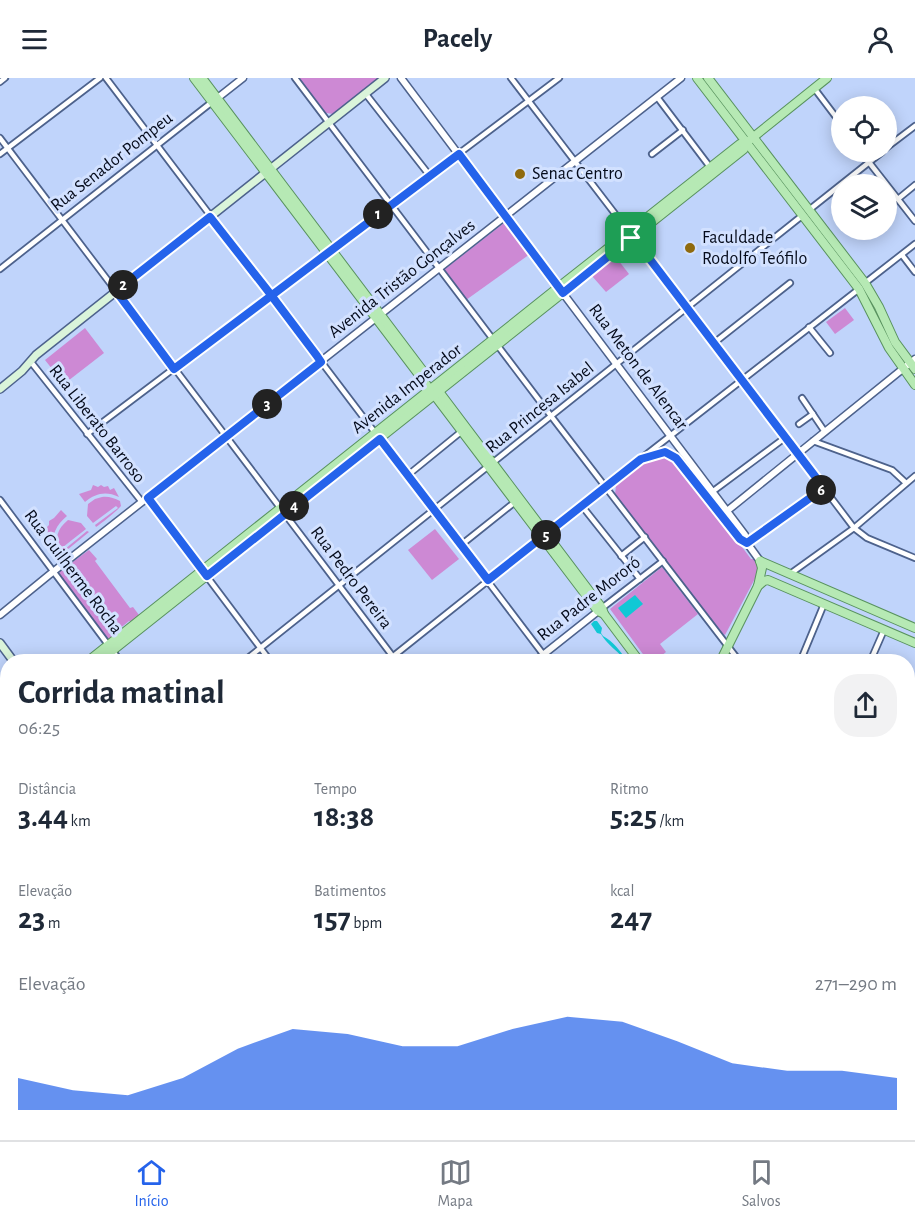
<!DOCTYPE html>
<html lang="pt">
<meta charset="utf-8">
<style>
body{margin:0;font-family:"Alegreya Sans",sans-serif;background:#f2f2f3;color:#1f2937;height:100vh;display:flex;flex-direction:column;font-size:22px;white-space:nowrap}
*{box-sizing:border-box;margin:0}
p{font-size:20px;color:#747a83}
.icon{flex:none;width:33px;height:33px;fill:none;stroke:currentColor;stroke-width:2;stroke-linecap:round;stroke-linejoin:round}
.map{position:relative;flex:1;overflow:hidden}
.panel{position:absolute;left:0px;top:576px;width:915px;height:486px;display:flex;flex-direction:column;background:#fff;border-radius:24px 24px 0 0;box-shadow:0 3px 15px #0003}
.panel>*{flex:none}
.tools{position:absolute;left:831px;top:18px;display:grid;gap:12px}
.tools a{display:grid;place-items:center;width:66px;height:66px;border-radius:50%;background:#fff;box-shadow:0 3px 15px #0003;font-size:30px}
.pin{position:absolute;display:grid;place-items:center;width:51px;height:51px;color:#fff;margin:-26px;border-radius:12px;box-shadow:0 3px 9px #0006}
.km{position:absolute;width:30px;height:30px;margin:-15px;border-radius:50%;background:#222;color:#fff;font-size:16px;line-height:30px;text-align:center}
.round{display:grid;place-items:center;flex:none;width:63px;height:63px;border-radius:24px;background:#f2f2f3}
.head{display:flex;align-items:center;justify-content:space-between;height:102px;padding:0 18px}
h1{font-size:33px;font-weight:600;line-height:45px}
.stats{display:grid;grid-template-columns:repeat(3,1fr);gap:9px;height:102px;padding:6px 18px}
.stats div{display:grid;align-content:center}
.stats b{font-size:30px;font-weight:600}
.stats small{font-size:16px;font-weight:400}
.stats p{font-size:16px}
.chart{height:168px;padding:12px 18px}
.chart p{display:flex;justify-content:space-between}
.chart svg{width:100%;height:108px;margin-top:6px;fill:#2563eb;opacity:.7}
header{display:flex;justify-content:space-between;align-items:center;height:78px;padding:0 18px;background:#fff;font-size:27px;font-weight:600}
.menu{display:flex;justify-content:space-around;align-items:center;height:84px;border-top:2px solid #e0e1e3;background:#fff;font-size:16px;color:#747a83}
.menu a{display:grid;justify-items:center;gap:3px}
.menu .selected{color:#2563eb}
.map>svg:first-child{display:block}
</style>
<header><svg class="icon" aria-label="menu" viewBox="0 0 24 24"><path d="M4 6h16M4 12h16M4 18h16"/></svg>Pacely<svg class="icon" aria-label="person" viewBox="0 0 24 24"><circle cx="12" cy="8" r="4"/><path d="M4 21q1-7 8-7t8 7"/></svg></header>
<div class="map">
<svg width="915" height="1062" viewBox="0 0 915 1062">
<rect width="100%" height="100%" fill="#c0d4fb"/>
<g fill="#cd89d4">
<path d="M299 0H379L333 36 326 35Z"/>
<path d="M504 145 508 146 530 176 466 222 444 192 445 191Z"/>
<path d="M615 178 629 196 606 214 592 198Z"/>
<path d="M845 230 854 242 835 256 826 244Z"/>
<path d="M85 250 104 275 64 306 45 282Z"/>
<path d="M665 376 677 382 751 481H754L758 488 759 493 725 557 722 555 615 417 616 407 654 378Z"/>
<path d="M93 407 98 409 101 407 104 409 108 408 110 412 114 410 119 419C106 413 96 415 85 424L79 416 91 412Z"/>
<path d="M102 419C108 418 114 420 120 423L121 428C117 433 102 445 96 449L95 447 118 430 116 428 93 445 87 438 88 426 95 421Z"/>
<path d="M61 432 67 438C56 447 51 457 54 471H52L51 466 47 464 49 460 46 458 48 453 46 450 49 447V443L54 440Z"/>
<path d="M68 442 81 445 86 451 63 469 65 471 87 453 89 454 67 472 60 474 58 473C55 460 57 451 68 442Z"/>
<path d="M435 451 459 481 432 502 408 472Z"/>
<path d="M89 472 97 481 95 483 130 530 133 529 139 537V539L132 545 129 543 118 552 119 555 110 562 107 561 59 497 60 493Z"/>
<path d="M662 489 698 536 660 566 666 574 655 583H648L610 531Z"/>
<path d="M225 1055 230 1062H88L82 1055Z"/>
</g>
<g fill="#c673d0">
<path d="M705 1055H727L730 1062H713Z"/>
<path d="M740 1055H771L764 1062H743Z"/>
</g>
<g fill="#11c8d5">
<path d="M635 517 643 526 626 540 618 530Z"/>
<path d="M594 543H597L602 550 601 555 603 558C613 563 621 574 627 583 619 575 606 565 601 556L597 555 591 546Z"/>
</g>
<g fill="none" stroke-linecap="round" stroke-linejoin="round">
<defs>
<g id="minor">
<path d="M106 0 549 584"/>
<path d="M295 0 551 338 740 584"/>
<path d="M511 0 714 265 854 450 867 460 915 480"/>
<path d="M0 4 5 0"/>
<path d="M814 10 842 47"/>
<path d="M365 15 430 98"/>
<path d="M657 19 710 89"/>
<path d="M0 60 397 584"/>
<path d="M886 70 915 48"/>
<path d="M861 74 915 143"/>
<path d="M0 76 100 0"/>
<path d="M652 76 683 52"/>
<path d="M898 121 915 107"/>
<path d="M809 132 882 74"/>
<path d="M902 177 915 194"/>
<path d="M0 191 212 24"/>
<path d="M865 205 915 166"/>
<path d="M809 249 830 275"/>
<path d="M714 265 790 205"/>
<path d="M31 284 142 424"/>
<path d="M802 320 825 354"/>
<path d="M799 346 813 336"/>
<path d="M87 356 559 0"/>
<path d="M813 363 892 392 906 405"/>
<path d="M408 397 462 353"/>
<path d="M712 414 786 359"/>
<path d="M148 420 271 584"/>
<path d="M0 422 121 584"/>
<path d="M582 428 640 501"/>
<path d="M747 465 824 410"/>
<path d="M461 467 515 424"/>
<path d="M621 478 645 459"/>
<path d="M790 496 854 450 915 398"/>
<path d="M602 530 663 483"/>
<path d="M243 584 803 137"/>
<path d="M386 584 638 383 859 211"/>
<path d="M800 584 824 526"/>
<path d="M870 584 884 552"/>
<path d="M908 643 915 646"/>
<path d="M0 687 8 697"/>
<path d="M908 700 915 691"/>
<path d="M0 773 8 767"/>
<path d="M908 806 915 795"/>
<path d="M908 879 915 862"/>
<path d="M0 891 8 885"/>
<path d="M908 1008 915 1013"/>
<path d="M0 1042 8 1050"/>
<path d="M12 1054 18 1062"/>
<path d="M229 1054 234 1062"/>
<path d="M282 1054 287 1062"/>
<path d="M840 1054 849 1062"/>
<path d="M358 1062 368 1055"/>
<path d="M792 1062 802 1054"/>
<path d="M858 1062 864 1054"/>
</g>
<g id="tertiary">
<path d="M401 0 745 457 747 465 760 483"/>
<path d="M215 22 243 0"/>
<path d="M641 381 665 374 677 380 740 461 746 465"/>
<path d="M727 433 915 281"/>
<path d="M0 537 49 497 681 0"/>
<path d="M534 584 602 530"/>
<path d="M0 849 8 859"/>
<path d="M0 999 8 993"/>
<path d="M697 1054 706 1062"/>
<path d="M471 1062 475 1054"/>
<path d="M481 1062 490 1054"/>
</g>
<g id="secondary">
<path d="M0 311 22 293 36 277 385 0"/>
<path d="M0 565 14 584"/>
<path d="M368 1054 374 1062"/>
</g>
<g id="primary">
<path d="M194 0 598 533 604 536 640 584"/>
<path d="M202 0 426 297"/>
<path d="M697 0 859 211 889 270 915 307"/>
<path d="M708 0 865 205 879 229 895 264 915 291"/>
<path d="M437 311 602 530 604 536"/>
<path d="M760 483 915 550"/>
<path d="M758 508 764 503 768 502 915 565"/>
<path d="M87 584 555 212 740 66 746 65 827 0"/>
<path d="M98 584 744 71 746 65"/>
<path d="M720 584 758 508 762 490 760 483"/>
<path d="M0 653 8 647"/>
<path d="M0 660 8 655"/>
<path d="M908 935 915 944"/>
<path d="M908 943 915 953"/>
</g>
</defs>
<use href="#minor" stroke="#4d628c" stroke-width="8"/>
<use href="#tertiary" stroke="#4d628c" stroke-width="9"/>
<use href="#secondary" stroke="#4d628c" stroke-width="10"/>
<use href="#primary" stroke="#58925e" stroke-width="10"/>
<use href="#minor" stroke="#fff" stroke-width="4.5"/>
<use href="#tertiary" stroke="#fff" stroke-width="6"/>
<use href="#secondary" stroke="#daf4da" stroke-width="7"/>
<use href="#primary" stroke="#b6e9b4" stroke-width="8"/>
</g>
<g fill="none" stroke-linecap="round" stroke-linejoin="round">
<defs>
<path id="route" d="M631 160 563 215 459 76C364 147 269 219 174 291L116 213 210 139 268 213 274 221 317 278 321 284 148 420 207 498 380 361 488 502 641 381 665 374 676 380 740 461 747 465 824 410 633 159 631 160"/>
</defs>
<use href="#route" stroke="#fff" stroke-width="12"/>
<use href="#route" stroke="#2563eb" stroke-width="8"/>
</g>
<g fill="#8f6a0e" stroke="#d2e1ff" stroke-width="2">
<circle cx="520" cy="96" r="6"/>
<circle cx="690" cy="170" r="6"/>
</g>
<g text-anchor="middle" dominant-baseline="central" stroke-width="6" stroke-linejoin="round" paint-order="stroke">
<g font-size="18" fill="#050b1b" stroke="#d2e1ff">
<text transform="translate(112 84) rotate(-38)">Rua Senador Pompeu</text>
<text transform="translate(402 201) rotate(-38)">Avenida Tristão Gonçalves</text>
<text transform="translate(638 289) rotate(53)">Rua Meton de Alencar</text>
<text transform="translate(407 311) rotate(-38)">Avenida Imperador</text>
<text transform="translate(540 330) rotate(-39)">Rua Princesa Isabel</text>
<text transform="translate(97 346) rotate(52)">Rua Liberato Barroso</text>
<text transform="translate(73 494) rotate(53)">Rua Guilherme Rocha</text>
<text transform="translate(351 500) rotate(53)">Rua Pedro Pereira</text>
<text transform="translate(589 521) rotate(-38)">Rua Padre Mororó</text>
</g>
<g font-size="18" fill="#050b1b" stroke="#d2e1ff" text-anchor="start">
<text x="532" y="96">Senac Centro</text>
<text x="702" y="160">Faculdade<tspan x="702" dy="21">Rodolfo Teófilo</tspan></text>
</g>
</g>
</svg>
<div class="tools">
<a><svg class="icon" aria-label="locate" viewBox="0 0 24 24"><circle cx="12" cy="12" r="6"/><path d="M12 2v4M12 18v4M2 12h4M18 12h4"/></svg></a>
<a><svg class="icon" aria-label="layers" viewBox="0 0 24 24"><path d="M12 4l9 5-9 5-9-5zM3 14l9 5 9-5"/></svg></a>
</div>
<div class="pin" style="left:631px;top:160px;background:#1e9e55"><svg class="icon" aria-label="arrive" viewBox="0 0 24 24"><path d="M6 21V4h12l-3 4 3 4H6"/></svg></div>
<b class="km" style="left:378px;top:136px">1</b>
<b class="km" style="left:123px;top:207px">2</b>
<b class="km" style="left:267px;top:326px">3</b>
<b class="km" style="left:294px;top:428px">4</b>
<b class="km" style="left:546px;top:457px">5</b>
<b class="km" style="left:821px;top:412px">6</b>
<section class="panel">
<div class="head"><div><h1>Corrida matinal</h1><p>06:25</p></div><a class="round"><svg class="icon" aria-label="share" viewBox="0 0 24 24"><path d="M12 15V3M7 8l5-5 5 5M5 13v7h14v-7"/></svg></a></div>
<div class="stats">
<div><p>Distância</p><b>3.44<small> km</small></b></div>
<div><p>Tempo</p><b>18:38</b></div>
<div><p>Ritmo</p><b>5:25<small> /km</small></b></div>
</div>
<div class="stats">
<div><p>Elevação</p><b>23<small> m</small></b></div>
<div><p>Batimentos</p><b>157<small> bpm</small></b></div>
<div><p>kcal</p><b>247</b></div>
</div>
<div class="chart"><p><span>Elevação</span>271–290 m</p>
<svg viewBox="0 0 160 44" preserveAspectRatio="none"><path d="M0 44V31L10 36L20 38L30 31L40 19L50 11L60 13L70 18L80 18L90 11L100 6L110 8L120 16L130 25L140 28L150 28L160 31V44z"/></svg>
</div>
</section>
</div>
<nav class="menu">
<a class="selected"><svg class="icon" aria-label="home" viewBox="0 0 24 24"><path d="M3 11l9-7 9 7M6 9v11h12V9"/></svg>Início</a>
<a><svg class="icon" aria-label="map" viewBox="0 0 24 24"><path d="M3 6l6-2 6 2 6-2v14l-6 2-6-2-6 2zM9 4v14M15 6v14"/></svg>Mapa</a>
<a><svg class="icon" aria-label="saved" viewBox="0 0 24 24"><path d="M7 4h10v16l-5-4-5 4z"/></svg>Salvos</a>
</nav>
